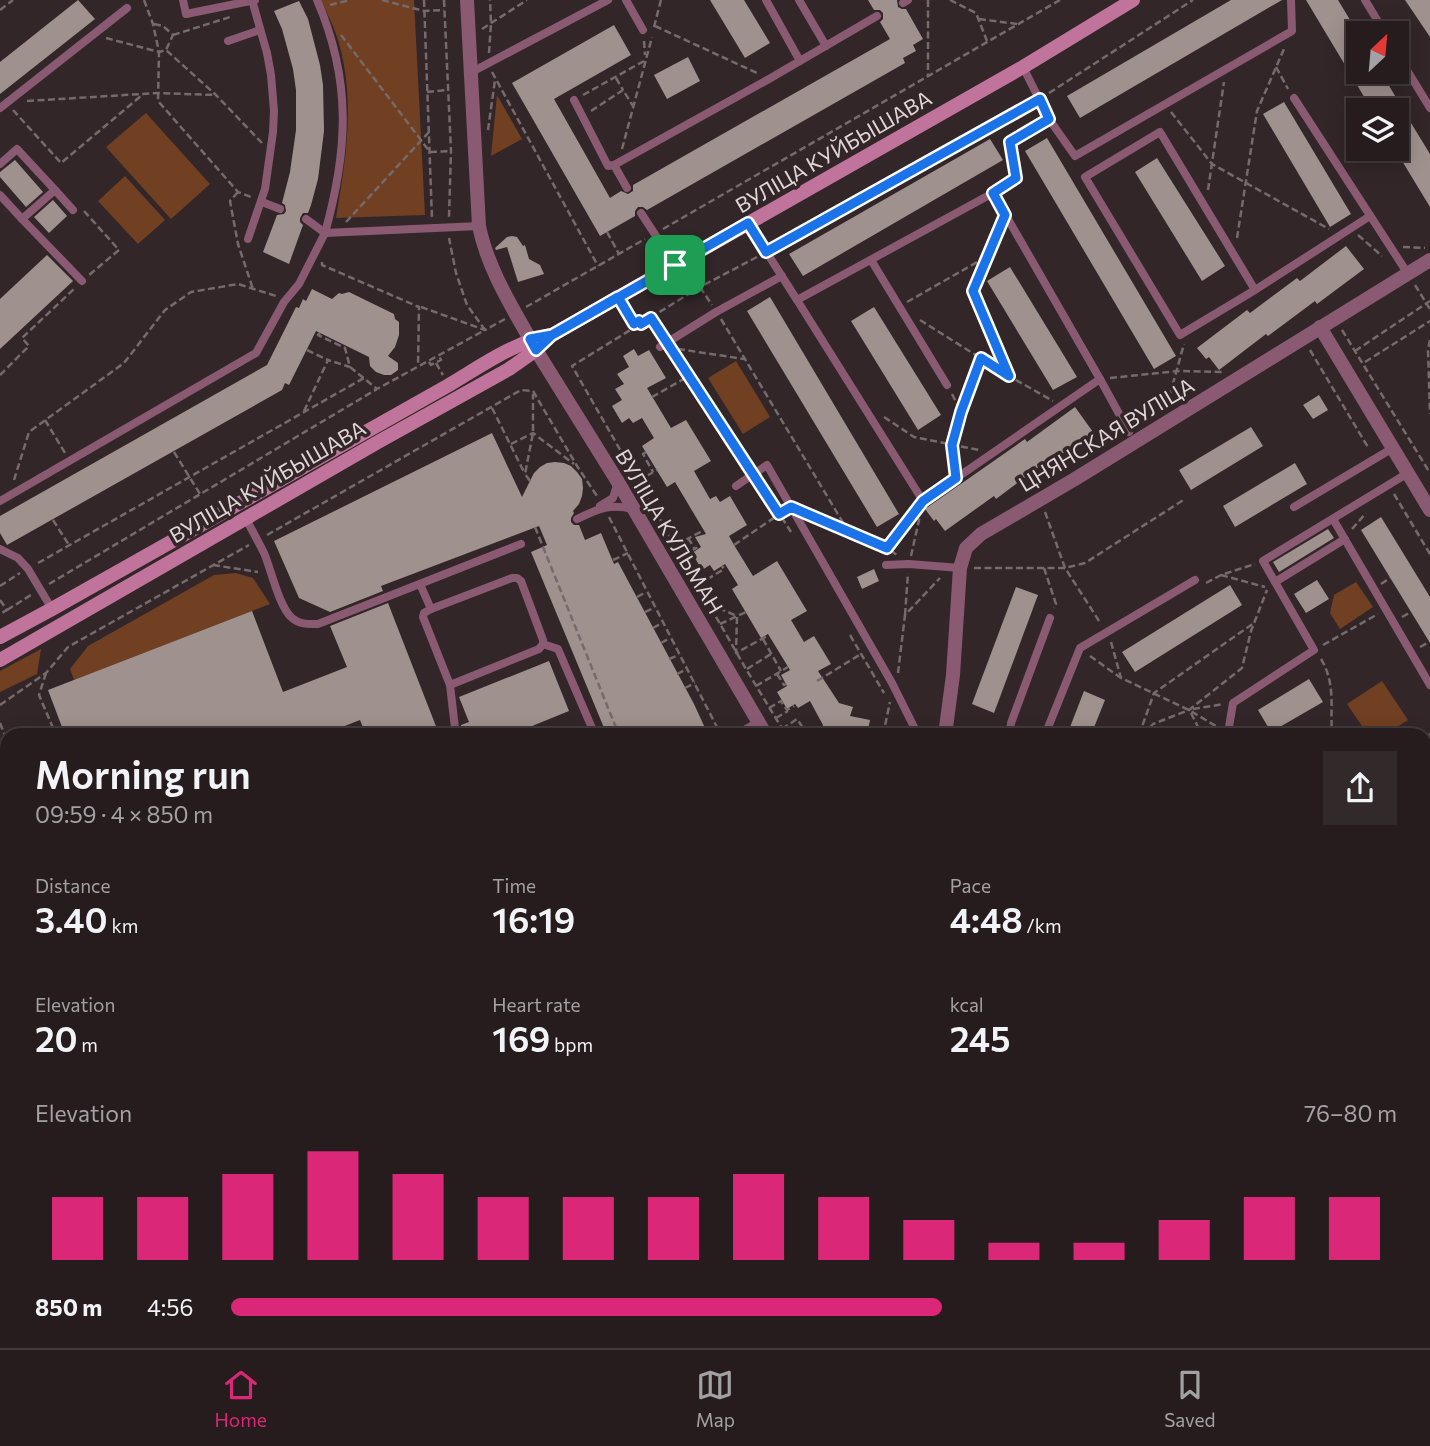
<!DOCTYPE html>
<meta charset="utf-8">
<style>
body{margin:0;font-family:Commissioner,sans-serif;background:#32292b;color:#f1f3f6;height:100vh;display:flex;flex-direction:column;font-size:26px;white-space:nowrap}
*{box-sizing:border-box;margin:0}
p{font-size:23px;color:#a4a1a4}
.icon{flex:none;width:38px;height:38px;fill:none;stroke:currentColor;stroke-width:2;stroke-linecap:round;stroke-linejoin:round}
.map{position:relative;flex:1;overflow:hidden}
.details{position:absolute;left:0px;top:728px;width:1432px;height:621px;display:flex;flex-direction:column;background:#261c1e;border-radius:21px 21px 0 0;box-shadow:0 4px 18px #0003,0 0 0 2px #423a3c}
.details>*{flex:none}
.needle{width:46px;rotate:26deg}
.fabs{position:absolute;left:1346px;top:21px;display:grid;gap:14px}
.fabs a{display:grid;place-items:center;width:63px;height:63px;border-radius:0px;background:#261c1e;box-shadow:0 4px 18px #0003,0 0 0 2px #423a3c;font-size:35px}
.pin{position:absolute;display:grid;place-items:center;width:60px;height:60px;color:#fff;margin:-30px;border-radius:14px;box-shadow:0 4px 10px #0006}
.round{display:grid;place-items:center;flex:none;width:74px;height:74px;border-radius:0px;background:#32292b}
.headline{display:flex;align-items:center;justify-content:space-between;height:119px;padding:0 35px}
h1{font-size:38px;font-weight:600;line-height:52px}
.figures{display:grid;grid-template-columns:repeat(3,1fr);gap:10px;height:119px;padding:7px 35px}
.figures div{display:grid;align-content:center}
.figures b{font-size:35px;font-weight:600}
.figures small{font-size:19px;font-weight:400}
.figures p{font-size:19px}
.chart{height:196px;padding:14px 35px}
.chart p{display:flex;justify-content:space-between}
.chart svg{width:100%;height:126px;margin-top:7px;stroke:#db2777;stroke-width:6}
ul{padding:0 35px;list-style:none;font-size:23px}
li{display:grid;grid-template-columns:112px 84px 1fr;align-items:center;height:52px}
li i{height:18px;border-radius:9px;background:#db2777}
.tabs{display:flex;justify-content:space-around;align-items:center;height:98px;border-top:2px solid #423a3c;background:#261c1e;font-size:19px;color:#a4a1a4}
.tabs a{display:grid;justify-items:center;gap:4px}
.tabs .on{color:#db2777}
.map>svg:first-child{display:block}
</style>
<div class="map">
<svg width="1430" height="1348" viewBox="0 0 1430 1348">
<rect width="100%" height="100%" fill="#322628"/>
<g fill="#713f21">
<path d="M321 0H414L425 215 336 218C346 158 356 100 338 40 334 27 327 13 321 0Z"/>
<path d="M497 95 522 139 491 156Z"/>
<path d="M146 113 210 184 171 219 106 147Z"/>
<path d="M125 176 165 220 138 244 98 201Z"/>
<path d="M736 361 770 417 743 434 708 378Z"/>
<path d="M236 573 253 578 270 604 74 680 70 669 88 646 214 575Z"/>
<path d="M1356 582 1373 607 1340 629 1330 613 1334 595Z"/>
<path d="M41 649 37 674 0 692V671Z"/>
<path d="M1382 681 1408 720 1385 735H1368L1347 704Z"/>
<path d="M234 1342H428L413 1348H236Z"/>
</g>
<g fill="#9f918e">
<path d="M78 0 95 19 0 94V62Z"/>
<path d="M710 0H744L770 43 745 58Z"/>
<path d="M868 0H897L898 7 902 9H906L923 39 913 45 916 51 903 58 905 63 647 210 643 207H638L635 211V216L600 236 512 83 614 25 631 55 554 99 610 198 621 191 628 194 633 191V185L890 39 880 22 883 19V13L880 10H874Z"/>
<path d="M1231 0H1282L1080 118 1067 96Z"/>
<path d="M1306 0H1338L1358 33V72H1381L1411 123 1430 154V207L1396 151V110H1372Z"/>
<path d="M1405 0H1430V37Z"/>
<path d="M299 1 308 19 320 65 323 85 324 131 318 179 311 205 308 213H303L300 218V222L303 225 289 264 263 252 277 215 284 214 286 211 285 205 282 203 290 172 296 130V90L293 69 282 29 274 11Z"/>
<path d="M688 57 700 81 667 99 654 75Z"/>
<path d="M1284 102 1351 214 1330 227 1263 114Z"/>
<path d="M1047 138 1176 356 1154 369 1025 151Z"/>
<path d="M990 139 1003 160 803 276 789 254Z"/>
<path d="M1157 158 1225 266 1202 281 1135 172Z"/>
<path d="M15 160 43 192 26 207 0 177V172Z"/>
<path d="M53 200 67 216 49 233 34 217Z"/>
<path d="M512 236 517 237 523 246 525 245 529 259 540 265 544 274 518 282 507 247 496 250 495 248 507 237Z"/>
<path d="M1346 246 1364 269 1317 304 1315 301 1268 336 1266 334 1219 370 1209 357 1206 359 1197 348 1247 310 1250 313 1297 278 1300 281Z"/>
<path d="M47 255 73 281 0 349V299Z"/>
<path d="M1010 267 1077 377 1053 390 987 281Z"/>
<path d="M312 289 332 299 339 293 342 294 349 292 394 314 395 319 399 322V335L395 347 388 356 398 363V370L391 375H384L376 372 370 366 369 357 316 331 289 385 285 383 282 390 7 545 0 533V516L267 365 296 307 299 308 303 299 306 301Z"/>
<path d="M770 297 899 514 877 527 747 311Z"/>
<path d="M874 307 941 415 918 430 851 321Z"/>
<path d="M634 349 638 356 649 350 666 378 647 388 671 428 686 420 711 461 694 471 710 499 716 496 720 502 730 496 747 525 729 536 734 545 753 576 777 561 807 611 791 620 804 642 814 636 831 664 818 671 839 703 853 707 850 716 870 720 867 735H821L823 725 810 701 798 708 795 704 787 709 777 692 787 686 781 675 790 670 768 634 761 638 732 589 738 585 725 564 714 571 710 565 702 570 692 553 701 547 695 537 706 534 675 482 667 487 642 446 654 438 642 418 633 423 629 418 622 423 612 406 622 400 615 389 624 384 617 374 629 367 623 356Z"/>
<path d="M1319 395 1328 410 1313 419 1303 405Z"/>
<path d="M1075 407 1093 432 1045 466 1043 464 996 499 994 496 945 531 936 519 934 521 925 509 1025 439 1027 442Z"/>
<path d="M1251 427 1263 446 1191 490 1179 470Z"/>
<path d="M492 433 522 497 534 473 540 467 547 463 555 462 564 463 571 466 577 472 582 479 583 488 582 496 579 504 573 511 574 513 571 518V522L574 525H579L585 540 601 533 614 564 618 562 694 704 706 730 694 735H607L531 552 547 545 539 526 381 586 383 591 330 612 299 598 274 541Z"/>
<path d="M1295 463 1307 484 1235 527 1223 506Z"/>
<path d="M1381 517 1430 597V643L1361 530Z"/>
<path d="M1328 529 1334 538 1279 572 1273 562Z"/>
<path d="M874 569 879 581 862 589 857 577Z"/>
<path d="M1317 580 1329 599 1306 613 1294 594Z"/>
<path d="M1230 585 1242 605 1135 672 1122 652Z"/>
<path d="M1016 587 1038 595 994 713 972 704Z"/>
<path d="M388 603 439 734 449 730 453 734H458L461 730V725L469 722 459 697 549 661 569 711 510 735H366L360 720 322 735H65L48 690 252 611 283 692 347 667 330 626Z"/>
<path d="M1309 679 1323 702 1271 732 1258 710Z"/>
<path d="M1084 691 1105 700 1091 735H1067Z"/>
</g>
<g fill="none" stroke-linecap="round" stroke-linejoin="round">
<g stroke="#756a6c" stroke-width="2.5" stroke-dasharray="7 3.5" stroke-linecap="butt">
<path d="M144 0 153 24 159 52 158 101 238 192 251 197"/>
<path d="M382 0 424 11 444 10"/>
<path d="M424 0 432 219"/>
<path d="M444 0 451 151 449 217"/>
<path d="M928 0V76"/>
<path d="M950 0 976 13 987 41"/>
<path d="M330 5 350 0"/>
<path d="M0 10 13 0"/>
<path d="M979 19 1017 24"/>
<path d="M154 24 163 26 173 35 166 50"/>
<path d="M655 26 757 73"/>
<path d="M654 27 661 0"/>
<path d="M482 29 527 0"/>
<path d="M173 35 230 17"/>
<path d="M341 35 430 152 451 151"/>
<path d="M106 38 159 52 166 50 216 95 262 143"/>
<path d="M644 41 645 55"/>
<path d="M489 53 491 23 490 0"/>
<path d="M1276 67 1288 89"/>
<path d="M492 72 598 266"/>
<path d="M616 78 623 90"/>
<path d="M427 92 447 90"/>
<path d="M1049 93 1193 0"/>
<path d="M583 95 644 61"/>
<path d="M27 101 158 93 216 95"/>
<path d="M13 110 61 163 141 96"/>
<path d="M591 111 623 90 633 106"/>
<path d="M1171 112 1212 164 1329 229"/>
<path d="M488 130 495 80"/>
<path d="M622 149 652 37"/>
<path d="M1208 190 1224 82"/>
<path d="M238 192 230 201 238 244 253 289"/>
<path d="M84 211 119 250 89 275"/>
<path d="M346 222 429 132"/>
<path d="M663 229 1060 0"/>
<path d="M607 232 619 254"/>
<path d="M1358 235 1382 256"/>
<path d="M1237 238 1257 111 1284 49"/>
<path d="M1403 247 1425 248"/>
<path d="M775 248 1032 104"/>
<path d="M757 257 700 287 572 366 746 669 786 735"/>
<path d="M986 257 973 291 1009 376 1053 401"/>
<path d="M322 262V265L419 307 418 366"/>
<path d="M1415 285 1430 309"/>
<path d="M700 287 712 305"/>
<path d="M907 302 986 257 1001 224"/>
<path d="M421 307 485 330 505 319"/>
<path d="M526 307 645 239"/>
<path d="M625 308 634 324"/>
<path d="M651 318 661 333"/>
<path d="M721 319 848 531 887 548 897 555"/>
<path d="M920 320 1009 376"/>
<path d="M632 330 630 326 638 321 640 324"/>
<path d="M1342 330 1430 473"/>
<path d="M320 333 318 335 345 348 350 367 377 389"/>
<path d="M1430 340 1428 350 1430 414"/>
<path d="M678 349 744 359"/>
<path d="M307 350 328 360"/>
<path d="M672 350 747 464"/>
<path d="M1310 350 1369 449"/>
<path d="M1355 351 1430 301"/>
<path d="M429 362 431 365 441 360 439 356"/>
<path d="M1365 362 1430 321"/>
<path d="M436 363 443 375"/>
<path d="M0 375 29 346 22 338 74 289"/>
<path d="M1110 378 1178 371 1222 372"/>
<path d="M533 391 577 466 597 496"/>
<path d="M952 394 961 412 952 445 955 468"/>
<path d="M652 397 689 376"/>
<path d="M1167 405 1184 344"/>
<path d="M492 408 525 474"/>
<path d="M304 411 328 360 350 367"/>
<path d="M961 412 980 359"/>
<path d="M884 417 914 437 979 450"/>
<path d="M45 420 65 453"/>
<path d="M511 444 533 433 574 464"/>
<path d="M174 452 200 494"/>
<path d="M646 452 643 454 653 472"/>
<path d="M14 480 29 432 124 363 165 310 191 292 238 284 276 296"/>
<path d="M530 481 525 474 533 433V394"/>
<path d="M638 481 657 470"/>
<path d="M759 482 791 532"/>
<path d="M1394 494 1430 554"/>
<path d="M1045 512 1065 568 1085 563 1185 499"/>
<path d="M809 515 848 531"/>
<path d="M609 517 721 735"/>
<path d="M53 520 69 545"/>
<path d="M535 527 619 735"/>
<path d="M1352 529 1366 513"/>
<path d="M267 535 521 390 533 391"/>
<path d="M688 538 695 549"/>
<path d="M676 545 704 530"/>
<path d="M734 545 781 513"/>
<path d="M887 548 917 509"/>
<path d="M682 556 700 546"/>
<path d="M911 556 921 511"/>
<path d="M613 560 628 553"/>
<path d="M38 563 364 378"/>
<path d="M213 565 258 572"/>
<path d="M974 568H1065L1101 624"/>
<path d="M1044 568 1056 604 1054 608"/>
<path d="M1221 575 1265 587"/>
<path d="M1206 583 1221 575 1255 564"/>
<path d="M49 584 377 389 485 330 467 305 456 273 449 238"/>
<path d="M1381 584 1390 578"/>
<path d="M698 585 724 569 722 566"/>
<path d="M0 586 20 573"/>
<path d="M637 597 646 592"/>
<path d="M0 600 7 610 0 614"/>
<path d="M709 604 737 616 736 653 769 635"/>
<path d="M7 610 31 595"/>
<path d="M645 612 654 608"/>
<path d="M905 615 908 573"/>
<path d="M1402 617 1411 612"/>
<path d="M720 624 746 612"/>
<path d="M653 628 662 623"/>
<path d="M850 635 884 693"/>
<path d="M763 639 781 671"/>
<path d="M1111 642 1121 678 1189 710 1219 728"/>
<path d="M661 643 670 638"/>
<path d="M1323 645 1378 614"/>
<path d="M1420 647 1429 642"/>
<path d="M1090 656 1121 678"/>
<path d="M669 659 679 655"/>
<path d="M1321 659C1336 684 1330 707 1332 735"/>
<path d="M747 669 771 654"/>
<path d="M46 673 39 695 56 735"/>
<path d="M898 673 905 615 940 578"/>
<path d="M677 674 687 669"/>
<path d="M777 674 784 685 786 684"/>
<path d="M817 681 861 654"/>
<path d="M756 686 788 667"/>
<path d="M685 688 695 683"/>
<path d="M0 705 46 673 68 647 249 545"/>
<path d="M769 708 781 701 787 710 794 706"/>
<path d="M1193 709 1224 704"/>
<path d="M1191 713 1202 735"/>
<path d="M776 718 788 711"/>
<path d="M0 723 7 741"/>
<path d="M1240 727 1245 735"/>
<path d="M361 728 364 735"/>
<path d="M782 729 797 719 808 735"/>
<path d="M559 735 579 727"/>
<path d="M883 735 890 702"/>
<path d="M1139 735 1154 693 1254 623"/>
<path d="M1143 735 1153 724 1189 710 1242 668 1251 631 1267 590"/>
<path d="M1424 737 1430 734"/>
<path d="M0 825 7 845"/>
<path d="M0 901 7 918"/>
<path d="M0 928 7 947"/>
<path d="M0 1053 4 1062 0 1060"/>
<path d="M0 1063 7 1061"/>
<path d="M1424 1124 1427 1123"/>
<path d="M1424 1170 1430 1171"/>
<path d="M1424 1187 1430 1196"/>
<path d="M1424 1234 1426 1244"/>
<path d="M0 1277 7 1276"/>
<path d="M165 1342 167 1348"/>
<path d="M445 1342 447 1348"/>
<path d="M984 1342 988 1348"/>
<path d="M1016 1342 1019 1348"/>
<path d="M1083 1342 1086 1348"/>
<path d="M413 1348 428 1342"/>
<path d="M946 1348 955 1342"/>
<path d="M1246 1348 1256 1342"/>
</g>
<g stroke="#8a5a72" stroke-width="8">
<path d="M183 0 186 14 255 0"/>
<path d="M317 0C352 81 348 150 325 233L479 226"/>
<path d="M626 0 643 30"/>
<path d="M766 0 800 61"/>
<path d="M799 0 826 46"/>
<path d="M1365 0 1385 33"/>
<path d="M903 3 908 0"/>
<path d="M228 41 260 30"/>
<path d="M1396 52 1430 108"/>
<path d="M470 73 608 0"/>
<path d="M1294 98 1408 274"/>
<path d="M574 100 608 166 614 165 769 79 877 16"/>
<path d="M0 108 127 8"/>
<path d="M1049 119 1075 156 1292 31 1291 0"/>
<path d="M0 164 17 149 55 190 22 219"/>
<path d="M614 165 627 188"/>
<path d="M55 190 73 210"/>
<path d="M993 193 1100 379"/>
<path d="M0 195 22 219 82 281"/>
<path d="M262 202 280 209"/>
<path d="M641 213 675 265"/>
<path d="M748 223 797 300 993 193 1016 178 1010 142 1049 119 1023 67"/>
<path d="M248 239 265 189 273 132 274 111 271 75 267 53 252 0"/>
<path d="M871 260 947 385"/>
<path d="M1255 290 1160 132 1085 177 1180 335 1255 290 1370 216"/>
<path d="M797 300 923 501 1100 379 1129 432"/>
<path d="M660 347 716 312 782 276"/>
<path d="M736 486 767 465 892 683 918 735"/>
<path d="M0 501 256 353 284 302 299 284 325 233 306 219"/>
<path d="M600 506 613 498 618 482"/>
<path d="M1294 507 1393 448"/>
<path d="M246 519C252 530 258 541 264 553 271 569 279 607 292 618 300 625 309 624 318 624L521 544"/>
<path d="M577 519C598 509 609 503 633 509"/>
<path d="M1333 519 1430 685"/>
<path d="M0 549 18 558 28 569 52 609"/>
<path d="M886 565 909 564 960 568"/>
<path d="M1275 582 1345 539"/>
<path d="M420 584 431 609"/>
<path d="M543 644 558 649 595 735"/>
<path d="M450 685 539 649 543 644V640L521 581 517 578H512L431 609 424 613 423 617 450 685 455 728"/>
<path d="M736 735 758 722"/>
<path d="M1010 735 1011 723 1050 618"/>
<path d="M1045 735 1080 648 1195 580"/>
<path d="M1225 735 1228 733 1233 703 1314 650 1263 561 1408 473"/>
<path d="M0 792 7 796"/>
<path d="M1424 1093 1430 1102"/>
<path d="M0 1196 7 1193"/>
<path d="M1424 1210 1430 1219"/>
<path d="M0 1240 7 1237"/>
<path d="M102 1342 104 1348"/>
<path d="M1140 1342 1143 1347 1150 1342"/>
<path d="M678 1348 688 1342"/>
</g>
<path stroke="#8a5a72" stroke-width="10" d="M236 1348 241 1342"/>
<g stroke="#8a5a72" stroke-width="14">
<path d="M467 0 479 226C487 266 510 304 530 339"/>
<path d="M1320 327 1430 510"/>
<path d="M536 350 618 482 766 735"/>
<path d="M945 735 953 675 960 568 966 548 981 534 1075 479 1430 260"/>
<path d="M1424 811 1430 807"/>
<path d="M1049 1342 1053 1348"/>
</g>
<g stroke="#c0749b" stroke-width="14">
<path d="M0 637 52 609 449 385C481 366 513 343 550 335"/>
<path d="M0 660 378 442 509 369 536 350 552 335 1023 67 1133 0"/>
<path d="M0 866 7 884"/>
<path d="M1424 1272 1430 1281"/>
<path d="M187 1342 190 1348"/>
</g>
<g stroke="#ea88ba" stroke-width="18">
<path d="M1424 1264 1430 1261"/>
<path d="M1424 1293 1430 1290"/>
<path d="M1280 1348 1290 1342"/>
<path d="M1333 1348 1342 1342"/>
</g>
<g stroke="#958b8c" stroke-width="2">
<path d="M1424 1281 1430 1278"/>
<path d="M1296 1348 1305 1342"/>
<path d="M1312 1348 1322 1342"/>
</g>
</g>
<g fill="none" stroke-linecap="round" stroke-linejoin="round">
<defs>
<path id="route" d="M675 265 554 334 552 335 530 339 536 350 552 335 618 297 634 324 639 321 641 324 651 318 779 514 791 507 887 548 923 501 956 478 952 445 961 412 981 358 1009 376 973 291 1005 215 993 193 1016 178 1010 142 1049 119 1040 99 766 252 748 223 675 265"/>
</defs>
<use href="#route" stroke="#fff" stroke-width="14"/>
<use href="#route" stroke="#1a73e8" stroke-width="9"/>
</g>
<g text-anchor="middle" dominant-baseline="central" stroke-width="7" stroke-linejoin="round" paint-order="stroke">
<g font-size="21" fill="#dfd6d7" stroke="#322628">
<text transform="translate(833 151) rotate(-30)">ВУЛІЦА КУЙБЫШАВА</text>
<text transform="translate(1106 434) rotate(-31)">ЦНЯНСКАЯ ВУЛІЦА</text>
<text transform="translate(267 481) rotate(-30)">ВУЛІЦА КУЙБЫШАВА</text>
<text transform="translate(670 531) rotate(59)">ВУЛІЦА КУЛЬМАН</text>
</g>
</g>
</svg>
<div class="fabs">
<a><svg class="needle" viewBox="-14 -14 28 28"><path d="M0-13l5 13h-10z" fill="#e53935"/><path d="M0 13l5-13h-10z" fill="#a4a1a4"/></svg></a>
<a><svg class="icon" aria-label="layers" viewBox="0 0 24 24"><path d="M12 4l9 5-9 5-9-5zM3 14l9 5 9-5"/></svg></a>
</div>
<div class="pin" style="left:675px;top:265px;background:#1e9e55"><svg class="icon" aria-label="arrive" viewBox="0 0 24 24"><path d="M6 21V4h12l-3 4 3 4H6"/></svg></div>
<section class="details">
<div class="headline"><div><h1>Morning run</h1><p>09:59 · 4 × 850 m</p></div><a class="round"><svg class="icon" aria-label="share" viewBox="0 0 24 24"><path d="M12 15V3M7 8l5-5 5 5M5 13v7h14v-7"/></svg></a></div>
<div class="figures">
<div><p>Distance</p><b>3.40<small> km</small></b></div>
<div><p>Time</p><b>16:19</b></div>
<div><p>Pace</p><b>4:48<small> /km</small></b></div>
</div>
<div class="figures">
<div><p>Elevation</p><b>20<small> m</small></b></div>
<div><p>Heart rate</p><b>169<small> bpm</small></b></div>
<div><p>kcal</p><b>245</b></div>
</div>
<div class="chart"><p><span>Elevation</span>76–80 m</p>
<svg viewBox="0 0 160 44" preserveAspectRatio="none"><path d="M5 44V22M15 44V22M25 44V14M35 44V6M45 44V14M55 44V22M65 44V22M75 44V22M85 44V14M95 44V22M105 44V30M115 44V38M125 44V38M135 44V30M145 44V22M155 44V22"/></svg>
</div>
<ul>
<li><b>850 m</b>4:56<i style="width:61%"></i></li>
</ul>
</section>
</div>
<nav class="tabs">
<a class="on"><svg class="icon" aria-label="home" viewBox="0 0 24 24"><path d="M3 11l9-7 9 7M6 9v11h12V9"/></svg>Home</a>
<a><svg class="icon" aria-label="map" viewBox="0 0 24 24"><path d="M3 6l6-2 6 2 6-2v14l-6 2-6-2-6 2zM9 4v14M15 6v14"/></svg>Map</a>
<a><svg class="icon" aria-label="saved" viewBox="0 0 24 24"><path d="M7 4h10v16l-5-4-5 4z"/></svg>Saved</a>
</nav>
